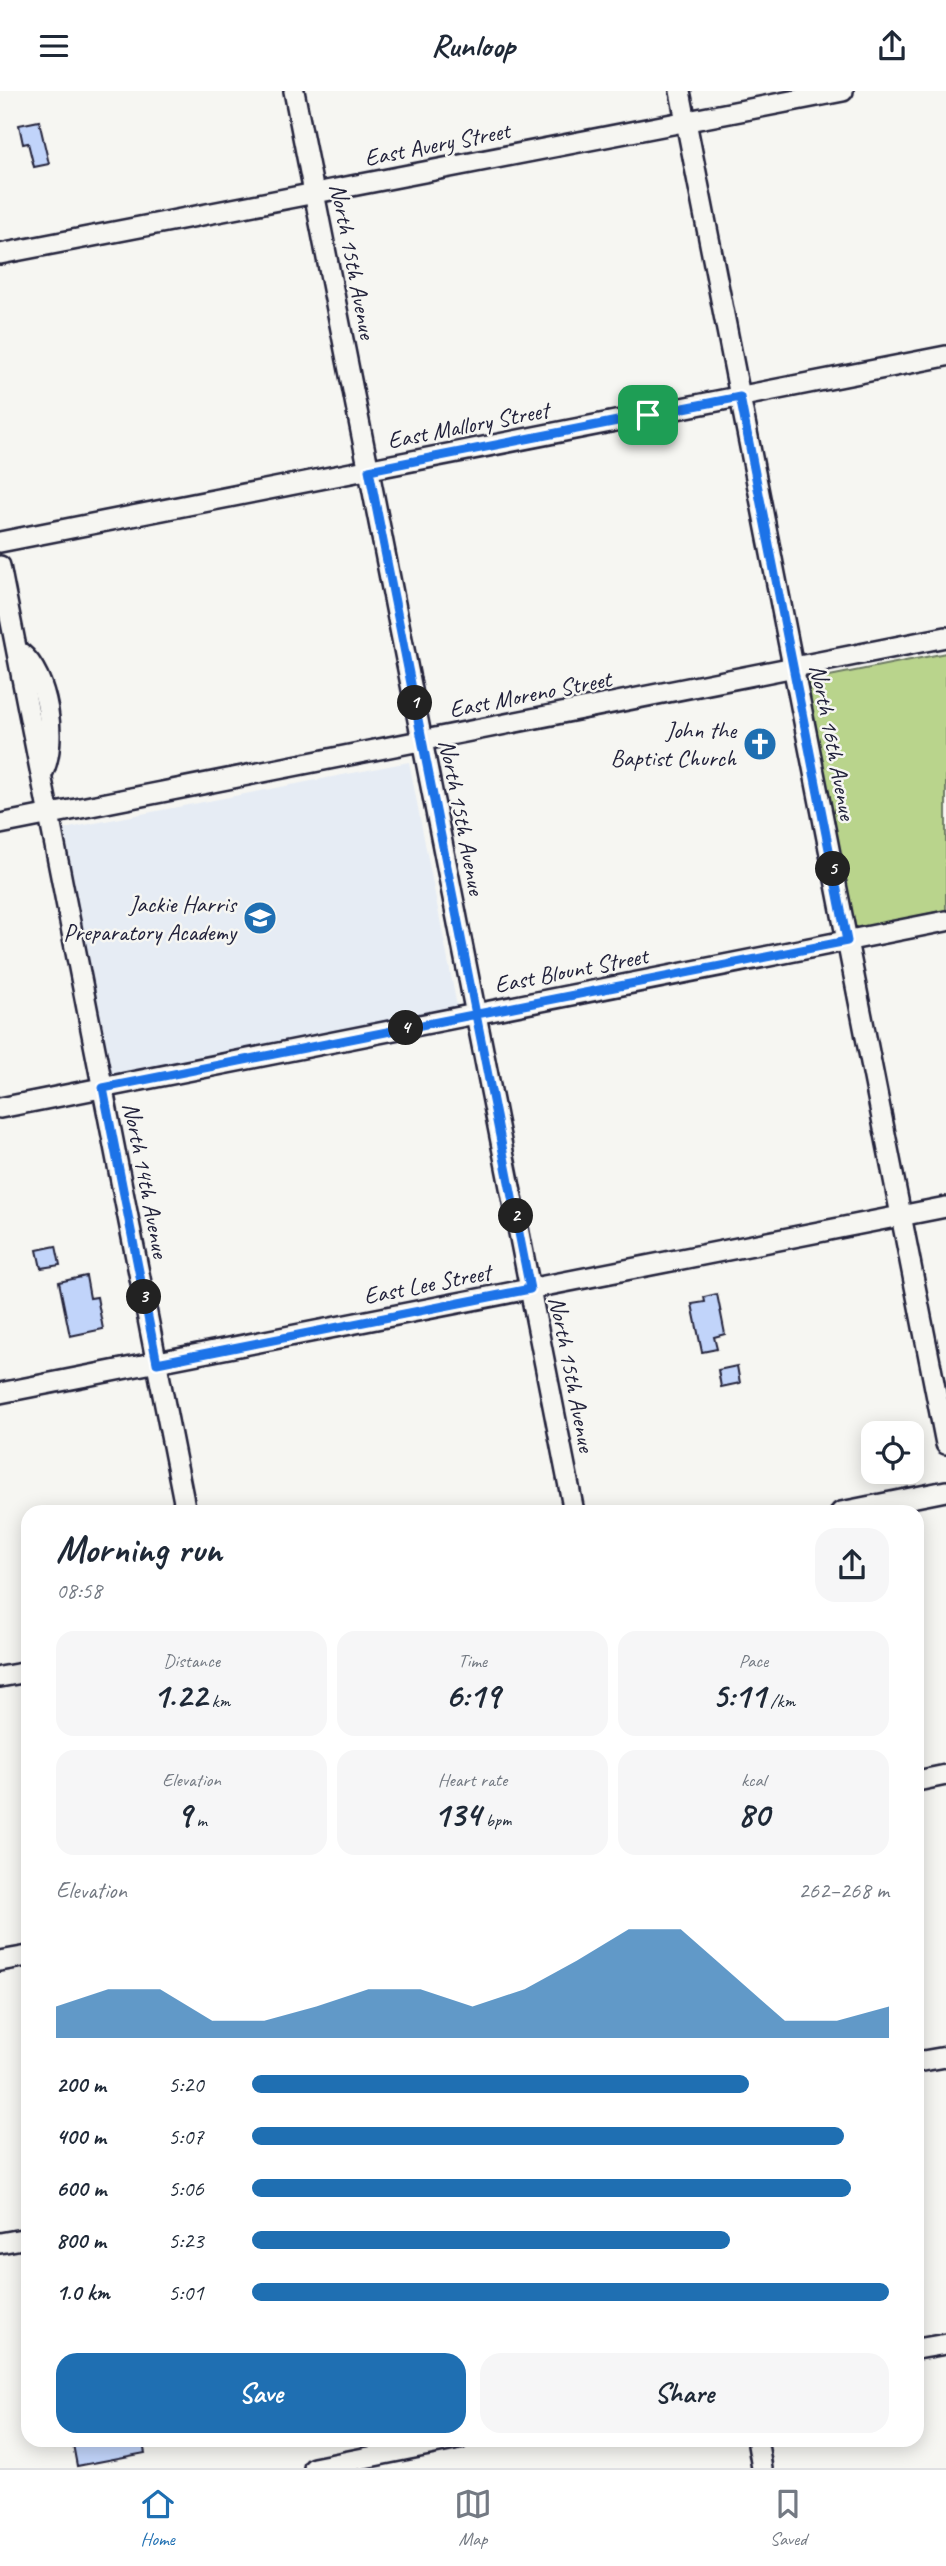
<!DOCTYPE html>
<meta charset="utf-8">
<style>
body{margin:0;font-family:Caveat,sans-serif;background:#f6f6f7;color:#1f2937;height:100vh;display:flex;flex-direction:column;font-size:26px;white-space:nowrap}
*{box-sizing:border-box;margin:0}
p{font-size:23px;color:#747a83}
.icon{flex:none;width:38px;height:38px;fill:none;stroke:currentColor;stroke-width:2;stroke-linecap:round;stroke-linejoin:round}
.map{position:relative;flex:1;overflow:hidden}
.side{position:absolute;left:21px;top:1414px;width:903px;height:942px;display:flex;flex-direction:column;background:#fff;border-radius:21px;box-shadow:0 4px 18px #0003}
.side>*{flex:none}
.controls{position:absolute;left:861px;top:1330px;display:grid;gap:14px}
.controls a{display:grid;place-items:center;width:63px;height:63px;border-radius:14px;background:#fff;box-shadow:0 4px 18px #0003;font-size:35px}
.pin{position:absolute;display:grid;place-items:center;width:60px;height:60px;color:#fff;margin:-30px;border-radius:14px;box-shadow:0 4px 10px #0006}
.km{position:absolute;width:35px;height:35px;margin:-18px;border-radius:50%;background:#222;color:#fff;font-size:19px;line-height:35px;text-align:center}
.round{display:grid;place-items:center;flex:none;width:74px;height:74px;border-radius:21px;background:#f6f6f7}
.head{display:flex;align-items:center;justify-content:space-between;height:119px;padding:0 35px}
h1{font-size:38px;font-weight:800;line-height:52px}
.figures{display:grid;grid-template-columns:repeat(3,1fr);gap:10px;height:119px;padding:7px 35px}
.figures div{display:grid;align-content:center;border-radius:18px;background:#f6f6f7;text-align:center}
.figures b{font-size:35px;font-weight:800}
.figures small{font-size:19px;font-weight:400}
.figures p{font-size:19px}
.chart{height:196px;padding:14px 35px}
.chart p{display:flex;justify-content:space-between}
.chart svg{width:100%;height:126px;margin-top:7px;fill:#1f6fb2;opacity:.7}
.button{display:flex;gap:14px;margin-top:auto;padding:14px 35px}
.button a{flex:1;height:80px;border-radius:21px;background:#1f6fb2;color:#fff;font-size:28px;font-weight:800;line-height:80px;text-align:center}
.button a+a{background:#f6f6f7;color:#1f2937}
ul{padding:0 35px;list-style:none;font-size:23px}
li{display:grid;grid-template-columns:112px 84px 1fr;align-items:center;height:52px}
li i{height:18px;border-radius:9px;background:#1f6fb2}
header{display:flex;justify-content:space-between;align-items:center;height:91px;padding:0 35px;background:#fff;font-size:32px;font-weight:800}
.dock{display:flex;justify-content:space-around;align-items:center;height:98px;border-top:2px solid #e0e1e3;background:#fff;font-size:19px;color:#747a83}
.dock a{display:grid;justify-items:center;gap:4px}
.dock .selected{color:#1f6fb2}
.map>svg:first-child{display:block}
</style>
<header><svg class="icon" aria-label="menu" viewBox="0 0 24 24"><path d="M4 6h16M4 12h16M4 18h16"/></svg>Runloop<svg class="icon" aria-label="share" viewBox="0 0 24 24"><path d="M12 15V3M7 8l5-5 5 5M5 13v7h14v-7"/></svg></header>
<div class="map">
<svg width="946" height="2377" viewBox="0 0 946 2377">
<rect width="100%" height="100%" fill="#f6f6f2"/>
<filter id="ink" filterUnits="userSpaceOnUse"><feTurbulence type="fractalNoise" baseFrequency=".0143" numOctaves="2"/><feDisplacementMap in="SourceGraphic" scale="14" xChannelSelector="R" yChannelSelector="G"/><feConvolveMatrix kernelMatrix="1 2 1 2 8 2 1 2 1" color-interpolation-filters="sRGB"/></filter>
<g filter="url(#ink)">
<path fill="#e6ecf4" d="M409 671 457 915 111 984 64 738Z"/>
<path fill="#b9d48c" stroke="#6e7b64" stroke-width="2" d="M946 562V819L851 839 804 590Z"/>
<g fill="#c1d4fa" stroke="#22223b" stroke-width="2">
<path d="M39 30 49 73 34 76 28 52 23 53 19 34Z"/>
<path d="M56 1155 60 1174 41 1177 37 1159Z"/>
<path d="M86 1185 90 1207 97 1206 103 1238 70 1245 59 1191Z"/>
<path d="M717 1203 725 1243 714 1246 717 1258 702 1261 692 1213 705 1211 704 1206Z"/>
<path d="M737 1275 740 1292 721 1296 718 1279Z"/>
<path d="M72 2348H142L145 2362 77 2375Z"/>
</g>
<g fill="none" stroke-linecap="round" stroke-linejoin="round">
<defs>
<g id="minor">
<path d="M294 0 574 1421"/>
<path d="M680 0 946 1353"/>
<path d="M0 163 843 0"/>
<path d="M0 451 946 265"/>
<path d="M0 475 186 1421"/>
<path d="M21 562C48 584 58 650 43 681"/>
<path d="M0 733 946 546"/>
<path d="M0 1017 946 830"/>
<path d="M0 1302 946 1116"/>
<path d="M841 1421 946 1400"/>
<path d="M0 1586 28 1581"/>
<path d="M917 1690 946 1684"/>
<path d="M0 1870 28 1865"/>
<path d="M917 1971 946 1966"/>
<path d="M0 2152 28 2147"/>
<path d="M917 2258 946 2253"/>
<path d="M757 2348 762 2377"/>
<path d="M314 2377 459 2348"/>
</g>
</defs>
<use href="#minor" stroke="#22223b" stroke-width="24"/>
<use href="#minor" stroke="#f6f6f2" stroke-width="19"/>
</g>
</g>
<g fill="none" stroke-linecap="round" stroke-linejoin="round" filter="url(#ink)">
<defs>
<path id="route" d="M648 324 369 379 530 1198 157 1272 103 997 847 850 740 306 648 324"/>
</defs>
<use href="#route" stroke="#fff" stroke-width="14"/>
<use href="#route" stroke="#1a73e8" stroke-width="9"/>
</g>
<defs>
<symbol id="church-disc" viewBox="-11 -11 22 22"><circle r="9.5" fill="#1f6fb2" stroke="#f6f6f2"/><path d="M-1.2-6h2.4v3.5h3.3v2.4h-3.3V6h-2.4V-.1h-3.3v-2.4h3.3Z" fill="#fff"/></symbol>
<symbol id="school-disc" viewBox="-11 -11 22 22"><circle r="9.5" fill="#1f6fb2" stroke="#f6f6f2"/><path d="M0-5L7-2L0 1L-7-2ZM-4 1L0 2.5L4 1V4Q0 6-4 4Z" fill="#fff"/></symbol>
</defs>
<g fill-rule="evenodd">
<use href="#church-disc" x="741" y="634" width="38" height="38"/>
<use href="#school-disc" x="241" y="808" width="38" height="38"/>
</g>
<g text-anchor="middle" dominant-baseline="central" stroke-width="5" stroke-linejoin="round" paint-order="stroke">
<g font-size="24" fill="#22223b" stroke="#f6f6f2">
<text transform="translate(437 53) rotate(-11)">East Avery Street</text>
<text transform="translate(353 170) rotate(79)">North 15th Avenue</text>
<text transform="translate(468 334) rotate(-11)">East Mallory Street</text>
<text transform="translate(530 603) rotate(-11)">East Moreno Street</text>
<text transform="translate(833 651) rotate(79)">North 16th Avenue</text>
<text transform="translate(462 726) rotate(79)">North 15th Avenue</text>
<text transform="translate(571 879) rotate(-11)">East Blount Street</text>
<text transform="translate(146 1089) rotate(79)">North 14th Avenue</text>
<text transform="translate(427 1193) rotate(-11)">East Lee Street</text>
<text transform="translate(572 1283) rotate(79)">North 15th Avenue</text>
</g>
<g font-size="24" fill="#22223b" stroke="#f6f6f2" text-anchor="end">
<text x="736" y="639">John the<tspan x="736" dy="28">Baptist Church</tspan></text>
<text x="236" y="813">Jackie Harris<tspan x="236" dy="28">Preparatory Academy</tspan></text>
</g>
</g>
</svg>
<div class="controls">
<a><svg class="icon" aria-label="locate" viewBox="0 0 24 24"><circle cx="12" cy="12" r="6"/><path d="M12 2v4M12 18v4M2 12h4M18 12h4"/></svg></a>
</div>
<div class="pin" style="left:648px;top:324px;background:#1e9e55"><svg class="icon" aria-label="arrive" viewBox="0 0 24 24"><path d="M6 21V4h12l-3 4 3 4H6"/></svg></div>
<b class="km" style="left:415px;top:612px">1</b>
<b class="km" style="left:516px;top:1125px">2</b>
<b class="km" style="left:144px;top:1206px">3</b>
<b class="km" style="left:406px;top:937px">4</b>
<b class="km" style="left:833px;top:778px">5</b>
<section class="side">
<div class="head"><div><h1>Morning run</h1><p>08:58</p></div><a class="round"><svg class="icon" aria-label="share" viewBox="0 0 24 24"><path d="M12 15V3M7 8l5-5 5 5M5 13v7h14v-7"/></svg></a></div>
<div class="figures">
<div><p>Distance</p><b>1.22<small> km</small></b></div>
<div><p>Time</p><b>6:19</b></div>
<div><p>Pace</p><b>5:11<small> /km</small></b></div>
</div>
<div class="figures">
<div><p>Elevation</p><b>9<small> m</small></b></div>
<div><p>Heart rate</p><b>134<small> bpm</small></b></div>
<div><p>kcal</p><b>80</b></div>
</div>
<div class="chart"><p><span>Elevation</span>262–268 m</p>
<svg viewBox="0 0 160 44" preserveAspectRatio="none"><path d="M0 44V33L10 27L20 27L30 38L40 38L50 33L60 27L70 27L80 33L90 27L100 17L110 6L120 6L130 22L140 38L150 38L160 33V44z"/></svg>
</div>
<ul>
<li><b>200 m</b>5:20<i style="width:78%"></i></li>
<li><b>400 m</b>5:07<i style="width:93%"></i></li>
<li><b>600 m</b>5:06<i style="width:94%"></i></li>
<li><b>800 m</b>5:23<i style="width:75%"></i></li>
<li><b>1.0 km</b>5:01<i style="width:100%"></i></li>
</ul>
<div class="button"><a>Save</a><a>Share</a></div>
</section>
</div>
<nav class="dock">
<a class="selected"><svg class="icon" aria-label="home" viewBox="0 0 24 24"><path d="M3 11l9-7 9 7M6 9v11h12V9"/></svg>Home</a>
<a><svg class="icon" aria-label="map" viewBox="0 0 24 24"><path d="M3 6l6-2 6 2 6-2v14l-6 2-6-2-6 2zM9 4v14M15 6v14"/></svg>Map</a>
<a><svg class="icon" aria-label="saved" viewBox="0 0 24 24"><path d="M7 4h10v16l-5-4-5 4z"/></svg>Saved</a>
</nav>
